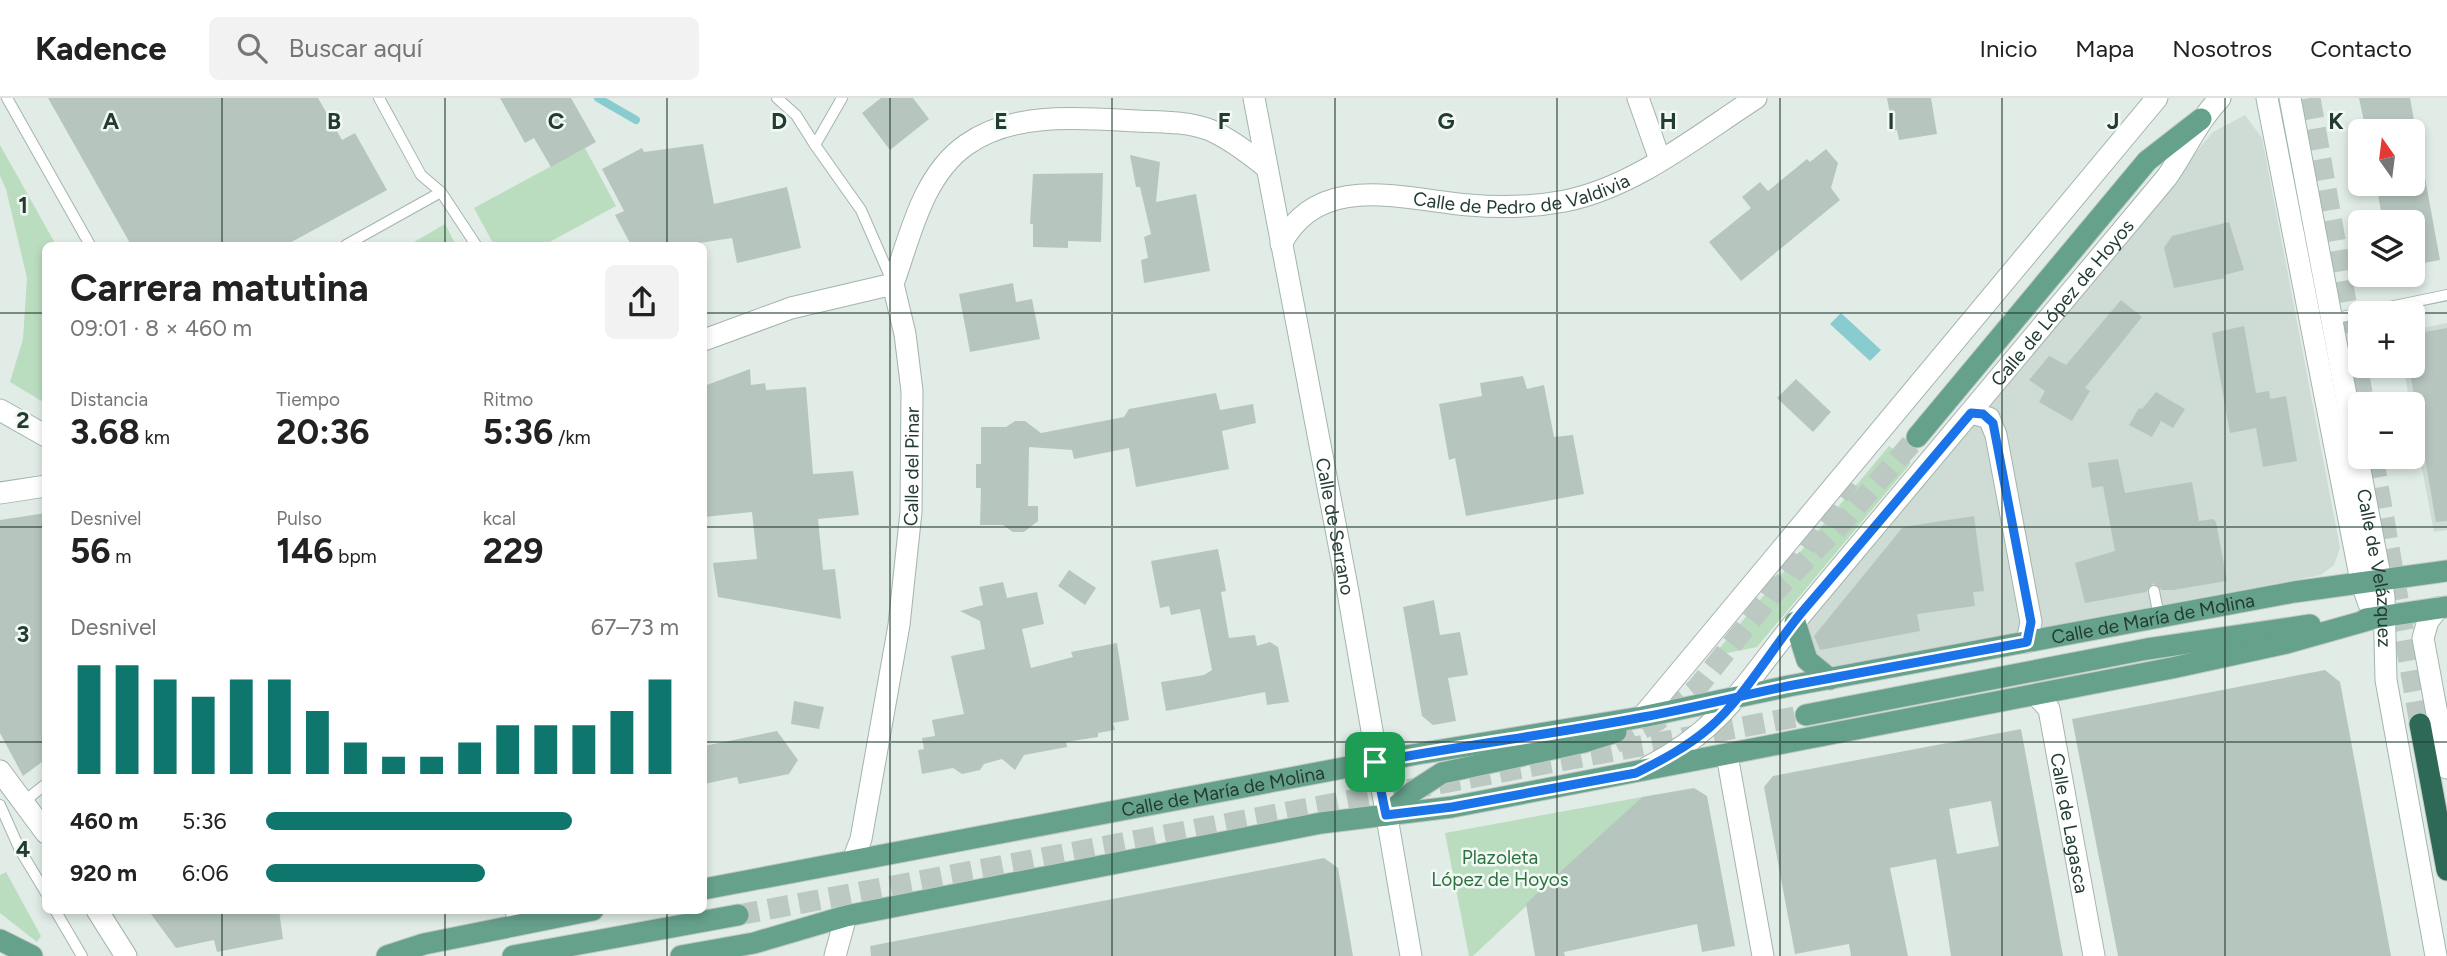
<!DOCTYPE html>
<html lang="es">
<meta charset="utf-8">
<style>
body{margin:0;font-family:Figtree,sans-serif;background:#f2f2f2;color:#222;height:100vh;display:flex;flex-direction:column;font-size:26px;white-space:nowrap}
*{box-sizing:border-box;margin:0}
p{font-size:23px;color:#767676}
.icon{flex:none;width:38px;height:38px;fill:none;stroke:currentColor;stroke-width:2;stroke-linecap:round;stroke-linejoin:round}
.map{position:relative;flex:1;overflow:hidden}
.drawer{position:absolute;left:42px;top:144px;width:665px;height:672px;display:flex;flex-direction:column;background:#fff;border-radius:10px;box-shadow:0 4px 10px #0003}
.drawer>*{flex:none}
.needle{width:46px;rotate:346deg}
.tools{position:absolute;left:2348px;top:21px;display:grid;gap:14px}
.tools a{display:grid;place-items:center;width:77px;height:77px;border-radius:10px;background:#fff;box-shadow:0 4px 10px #0003;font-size:35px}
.pin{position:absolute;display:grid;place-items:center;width:60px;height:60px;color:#fff;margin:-30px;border-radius:14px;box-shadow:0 4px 10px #0006}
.round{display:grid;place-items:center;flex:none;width:74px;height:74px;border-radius:10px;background:#f2f2f2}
.head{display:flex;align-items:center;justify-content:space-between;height:119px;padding:0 28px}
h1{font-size:38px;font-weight:700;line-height:52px}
.metrics{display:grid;grid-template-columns:repeat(3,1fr);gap:10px;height:119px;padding:7px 28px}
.metrics div{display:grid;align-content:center}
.metrics b{font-size:35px;font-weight:700}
.metrics small{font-size:19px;font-weight:400}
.metrics p{font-size:19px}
.chart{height:196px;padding:14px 28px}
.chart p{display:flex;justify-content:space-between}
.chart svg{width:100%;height:126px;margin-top:7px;stroke:#0f766e;stroke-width:6}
ul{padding:0 28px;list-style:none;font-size:23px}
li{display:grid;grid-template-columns:112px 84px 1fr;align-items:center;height:52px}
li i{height:18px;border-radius:9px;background:#0f766e}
header{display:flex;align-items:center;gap:42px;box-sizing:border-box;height:98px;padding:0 35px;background:#fff;border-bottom:2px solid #e0e0e0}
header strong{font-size:33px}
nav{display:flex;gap:38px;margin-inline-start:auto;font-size:24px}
.search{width:490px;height:63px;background:#f2f2f2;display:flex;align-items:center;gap:18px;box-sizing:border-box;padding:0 24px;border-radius:10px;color:#767676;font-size:26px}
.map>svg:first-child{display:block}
</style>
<header>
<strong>Kadence</strong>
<div class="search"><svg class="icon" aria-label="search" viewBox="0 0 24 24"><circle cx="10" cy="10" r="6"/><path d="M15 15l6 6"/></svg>Buscar aquí</div>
<nav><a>Inicio</a><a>Mapa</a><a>Nosotros</a><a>Contacto</a></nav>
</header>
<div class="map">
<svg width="2447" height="858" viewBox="0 0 2447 858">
<rect width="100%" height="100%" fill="#e1ece6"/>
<g fill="#cfdbd5">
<path d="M2245 17 2262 40 2340 450 2334 467 2321 477 1835 568 1822 567 1813 561 1802 529 2213 34Z"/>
<path d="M2447 225V432L2434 434 2413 323V306H2410L2403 268H2413V232Z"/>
</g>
<g fill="#baddc0">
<path d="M0 47 56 147H46L45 305 10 284 23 241 27 180 6 91 0 78Z"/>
<path d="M585 50 616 108 544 147H494L474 110Z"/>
<path d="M445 126 456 147H409Z"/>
<path d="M1889 348 1911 365 1757 549 1713 558Z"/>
<path d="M1642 699 1473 858H1469L1445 735Z"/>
<path d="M6 774 41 838 37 844 0 815V777Z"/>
</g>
<path fill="#89ccd0" d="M1841 215 1881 252 1870 263 1830 226Z"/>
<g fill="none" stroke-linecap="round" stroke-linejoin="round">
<path stroke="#89ccd0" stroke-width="8" d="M598 0 636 22"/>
</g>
<g fill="#b6c6bf" fill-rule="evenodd">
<path d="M48 0H318L342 42 355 35 387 92 286 147H131Z"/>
<path d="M500 0H571L596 44 551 69 534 40 525 45Z"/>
<path d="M881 0H913L929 21 890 52 862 15Z"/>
<path d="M1887 0H1931L1937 36 1899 42 1897 32 1893 33Z"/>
<path d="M2359 0H2410L2416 33H2366Z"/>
<path d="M703 46 714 106 787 89 801 150 737 165 732 140 687 147H631L615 117 624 113 602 71 642 50 644 54Z"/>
<path d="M1826 51 1838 65 1831 90 1840 102 1741 183 1709 144 1751 110 1742 99 1760 84 1768 93 1807 61 1810 64Z"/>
<path d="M1130 57 1160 64 1156 104 1196 96 1210 173 1144 185 1141 162 1148 160 1144 139 1151 136 1140 89H1136Z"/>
<path d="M2424 74 2440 162 2413 167V124H2383L2376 86H2413V75Z"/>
<path d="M1103 75 1101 144 1068 143V150L1033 149V126H1030L1033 76Z"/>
<path d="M2229 124 2244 172 2224 177 2225 180 2174 190 2164 150 2172 138Z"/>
<path d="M1013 185 1016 204 1032 201 1040 241 970 254 959 196Z"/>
<path d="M2121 202 2142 219 2085 290 2090 293 2072 323 2039 304 2045 293 2029 282 2049 258 2066 267Z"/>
<path d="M2244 228 2256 295 2269 293 2270 301 2286 298 2297 363 2263 369 2256 330 2230 335 2212 235Z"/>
<path d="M2447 230V423L2436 424 2409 268H2413V236Z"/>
<path d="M750 271 751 287 765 285 766 292 806 289 813 376 853 373 859 417 818 421 823 472 835 471 841 521 718 499 713 465 757 461 752 414 704 419V288Z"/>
<path d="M1523 278 1527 291 1544 287 1554 339 1573 337 1584 396 1466 418 1455 360 1449 362 1439 306 1482 298 1480 285Z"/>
<path d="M1796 281 1831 314 1813 334 1777 300Z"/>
<path d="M2156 294 2185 311 2173 330 2161 323 2152 339 2129 327 2139 310 2142 311Z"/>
<path d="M1216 295 1220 312 1253 306 1256 325 1222 333 1229 371 1136 389 1129 350 1074 361 1072 352 1029 349 1028 408H1038V423L1024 434H1013L1003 427H980L981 390H976V366H981V329H1006L1015 323H1025L1041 335 1124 319 1129 311Z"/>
<path d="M2118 361 2125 395 2192 384 2199 423 2213 421 2216 424 2227 483 2173 492H2162L2153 485 2146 494 2085 505 2075 465 2115 453 2103 388 2092 390 2088 365Z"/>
<path d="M46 415V661L23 678 0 635V422Z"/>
<path d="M1974 418 1984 493 1973 494 1975 508 1917 516 1920 533 1820 552 1814 538 1903 429Z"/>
<path d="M1218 451 1226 493 1221 494 1229 540 1255 537 1257 548 1270 544 1278 549 1289 604 1267 607 1265 594 1166 613 1161 584 1204 577 1212 572 1200 511 1171 517 1169 508 1160 510 1151 463Z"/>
<path d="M1069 472 1096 490 1085 507 1058 488Z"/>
<path d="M1003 484 1007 500 1037 494 1044 526 1022 531 1031 570 1073 559 1071 554 1117 545 1129 622 1113 625 1115 632 1098 635V639L1066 644 1067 649 1024 657 1015 672 1002 661 984 666 980 672 962 676 953 670 922 676 918 652 924 651 922 640 935 638 932 622 964 616 951 558 985 551 980 523 960 513 983 507 979 489Z"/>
<path d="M1434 502 1440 537 1460 534 1468 577 1448 580 1456 623 1433 627 1422 618 1403 509Z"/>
<path d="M2325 572 2340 584 2391 858H2118L2072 621Z"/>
<path d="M794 603 824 609 819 631 791 626Z"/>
<path d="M2021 631 2063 858H1951L1936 761 1890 770 1908 858H1851L1849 846 1795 856 1764 689 1773 678ZM1991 703 1999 748 1957 756 1949 711Z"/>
<path d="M777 633 798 662 789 676 739 686 737 679 704 686V648Z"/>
<path d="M1694 690 1707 698 1735 848 1702 854 1697 826 1564 854 1565 858H1535L1526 806 1533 799 1642 699Z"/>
<path d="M1324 760 1338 770 1353 858H871L870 848Z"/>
<path d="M148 812H279L283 841 217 854 214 842 176 850Z"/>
</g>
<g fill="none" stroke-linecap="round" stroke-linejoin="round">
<g stroke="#bbc9c2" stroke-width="21" stroke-dasharray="21 10" stroke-linecap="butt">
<path d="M1615 645 1657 623 1697 590 1769 500 1842 425 1917 339"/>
<path d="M738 817 1806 617"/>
</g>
<g stroke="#bbc9c2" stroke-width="21" stroke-dasharray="21 10" stroke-linecap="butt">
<path d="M2310 0 2364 306"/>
<path d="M2373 359 2420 626"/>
<path d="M1769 500 1849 383"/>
</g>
<defs>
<g id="service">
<path d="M7 0 90 147"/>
<path d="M379 0 421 77 441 94"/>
<path d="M777 0 796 17 815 47"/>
<path d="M842 0 815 47 861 112 892 183"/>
<path d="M346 147 441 94 476 147"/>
<path d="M2332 221 2447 197"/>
<path d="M2154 493 2159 519"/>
<path d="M22 705 46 686"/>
<path d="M0 707 20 752 46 795"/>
<path d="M55 812 82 858"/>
</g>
<g id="minor">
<path d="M1638 0 1660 62"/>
<path id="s1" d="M1281 146C1319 72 1406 102 1469 107 1502 110 1533 109 1565 103 1635 89 1697 38 1756 0"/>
<path d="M893 186C910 139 922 78 966 47 1014 13 1081 20 1136 23 1160 24 1187 23 1210 32 1230 41 1250 56 1267 70"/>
<path d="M704 242 791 210 893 186"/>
<path d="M0 312 46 338"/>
<path d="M1971 315 1989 320 1996 337 2031 524 2027 544"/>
<path d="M0 395 46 388"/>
<path d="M2438 510 2428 523 2423 540 2447 670"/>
<path id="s2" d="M2036 597 2049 611 2094 858"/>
<path d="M1727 657 1763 858"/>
<path d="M0 673 46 735"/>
<path id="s3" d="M853 762 861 741 899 527 911 414 912 293 905 236 893 186"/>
<path d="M97 812 126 858"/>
<path d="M516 812 519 826"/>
<path d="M835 858 846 818"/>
</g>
<g id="tertiary">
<path d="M2267 0 2361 483 2369 506 2379 519"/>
<path d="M1642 619 2157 0"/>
<path id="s4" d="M1648 669C1723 630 1744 587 1795 524L2167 79C2186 52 2197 24 2220 0"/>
</g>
<g id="secondary">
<path id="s5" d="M1254 0 1348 494 1411 858"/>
<path id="s6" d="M2290 0 2384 499 2386 582 2436 858"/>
</g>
<g id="primary">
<path d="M1917 339 2147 63 2201 21"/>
<path d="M2366 521 2447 509"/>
<path d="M1795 524 1807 562 1830 581"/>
<path d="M1806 617 2147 551 2310 527"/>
<path d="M1386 717 1414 693 1442 675 1584 644 1616 634"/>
<path id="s7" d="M704 791 1417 656 1642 619 1789 588 2294 494 2447 473"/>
<path d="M0 842 32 858"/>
<path d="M387 858 424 846 593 812"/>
<path d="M513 858 738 817"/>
<path d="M681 858 754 845 846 818 1321 725 1452 709 2172 570 2287 545 2379 519"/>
</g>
<path id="motorway" d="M2420 626 2447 772"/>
</defs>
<use href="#service" stroke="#a4b4ac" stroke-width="12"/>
<use href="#minor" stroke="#a4b4ac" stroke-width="23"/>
<use href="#tertiary" stroke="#a4b4ac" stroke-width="23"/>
<use href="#secondary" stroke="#a0b7ad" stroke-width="23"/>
<use href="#primary" stroke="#c1c8c6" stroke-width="23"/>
<use href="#motorway" stroke="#c1c8c6" stroke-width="23"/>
<use href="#service" stroke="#fff" stroke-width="10"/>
<use href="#minor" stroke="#fff" stroke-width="21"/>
<use href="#tertiary" stroke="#fff" stroke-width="21"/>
<use href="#secondary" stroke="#fff" stroke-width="21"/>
<use href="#primary" stroke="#66a18c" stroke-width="21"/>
<use href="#motorway" stroke="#2e6856" stroke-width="21"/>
</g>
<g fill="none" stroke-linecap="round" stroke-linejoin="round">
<defs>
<path id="route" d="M1375 664C1464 647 1554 636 1643 619 1692 610 1740 598 1788 588L2027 544 2031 524 1993 325 1983 316 1971 315C1915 381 1859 448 1802 514 1772 550 1744 600 1709 630 1687 649 1662 662 1636 675L1452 709 1386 717 1375 664"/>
</defs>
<use href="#route" stroke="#fff" stroke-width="14"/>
<use href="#route" stroke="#1a73e8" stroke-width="9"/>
</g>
<path fill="none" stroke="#223c32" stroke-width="2" stroke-opacity="0.55" d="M222 0V147M445 0V147M667 0V147M890 0V858M1112 0V858M1335 0V858M1557 0V858M1780 0V858M2002 0V858M2225 0V858M0 215H46M704 215H2447M0 429H46M704 429H2447M0 644H46M704 644H2447M222 812V858M445 812V858M667 812V858"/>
<g text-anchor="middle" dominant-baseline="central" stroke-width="5" stroke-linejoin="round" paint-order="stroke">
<g font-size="19" fill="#223c32" stroke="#f2f8f4">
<text stroke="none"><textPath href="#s1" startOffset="261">Calle de Pedro de Valdivia</textPath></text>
<text stroke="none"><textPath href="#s4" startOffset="625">Calle de López de Hoyos</textPath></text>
<text stroke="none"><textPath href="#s3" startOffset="399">Calle del Pinar</textPath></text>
<text stroke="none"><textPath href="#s5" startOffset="436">Calle de Serrano</textPath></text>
<text stroke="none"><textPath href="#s6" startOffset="478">Calle de Velázquez</textPath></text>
<text stroke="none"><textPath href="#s7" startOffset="1474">Calle de María de Molina</textPath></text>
<text stroke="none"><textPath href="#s7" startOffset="528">Calle de María de Molina</textPath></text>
<text stroke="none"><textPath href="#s2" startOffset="135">Calle de Lagasca</textPath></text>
</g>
<g font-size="19" fill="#2c7241" stroke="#f2f8f4">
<text x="1500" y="759">Plazoleta<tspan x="1500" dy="22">López de Hoyos</tspan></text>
</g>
</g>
<g font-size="23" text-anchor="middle" font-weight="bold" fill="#223c32" stroke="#f2f8f4" stroke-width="5" stroke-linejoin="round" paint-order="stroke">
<text x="111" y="31">A</text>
<text x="334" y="31">B</text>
<text x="556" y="31">C</text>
<text x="779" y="31">D</text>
<text x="1001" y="31">E</text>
<text x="1224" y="31">F</text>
<text x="1446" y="31">G</text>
<text x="1668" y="31">H</text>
<text x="1891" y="31">I</text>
<text x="2113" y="31">J</text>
<text x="2336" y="31">K</text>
<text x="23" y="115">1</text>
<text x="23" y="330">2</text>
<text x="23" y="544">3</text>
<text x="23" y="759">4</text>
</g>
</svg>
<div class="tools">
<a><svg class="needle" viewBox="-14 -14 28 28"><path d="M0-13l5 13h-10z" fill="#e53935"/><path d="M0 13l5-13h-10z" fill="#767676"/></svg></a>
<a><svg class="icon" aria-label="layers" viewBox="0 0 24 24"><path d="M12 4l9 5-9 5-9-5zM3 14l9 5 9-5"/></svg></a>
<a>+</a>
<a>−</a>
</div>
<div class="pin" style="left:1375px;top:664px;background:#1e9e55"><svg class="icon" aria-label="arrive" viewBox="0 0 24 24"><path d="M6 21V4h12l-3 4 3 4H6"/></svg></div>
<section class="drawer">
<div class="head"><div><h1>Carrera matutina</h1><p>09:01 · 8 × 460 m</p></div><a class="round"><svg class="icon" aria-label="share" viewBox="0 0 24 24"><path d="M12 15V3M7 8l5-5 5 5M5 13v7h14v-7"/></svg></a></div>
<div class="metrics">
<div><p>Distancia</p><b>3.68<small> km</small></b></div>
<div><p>Tiempo</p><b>20:36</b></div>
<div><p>Ritmo</p><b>5:36<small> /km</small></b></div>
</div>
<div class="metrics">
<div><p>Desnivel</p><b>56<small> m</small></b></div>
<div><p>Pulso</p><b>146<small> bpm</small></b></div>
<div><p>kcal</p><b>229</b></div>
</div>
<div class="chart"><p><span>Desnivel</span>67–73 m</p>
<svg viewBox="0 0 160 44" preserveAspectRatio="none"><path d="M5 44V6M15 44V6M25 44V11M35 44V17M45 44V11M55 44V11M65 44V22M75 44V33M85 44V38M95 44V38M105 44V33M115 44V27M125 44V27M135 44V27M145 44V22M155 44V11"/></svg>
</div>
<ul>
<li><b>460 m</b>5:36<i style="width:74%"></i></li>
<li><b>920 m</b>6:06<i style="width:53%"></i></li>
</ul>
</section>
</div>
